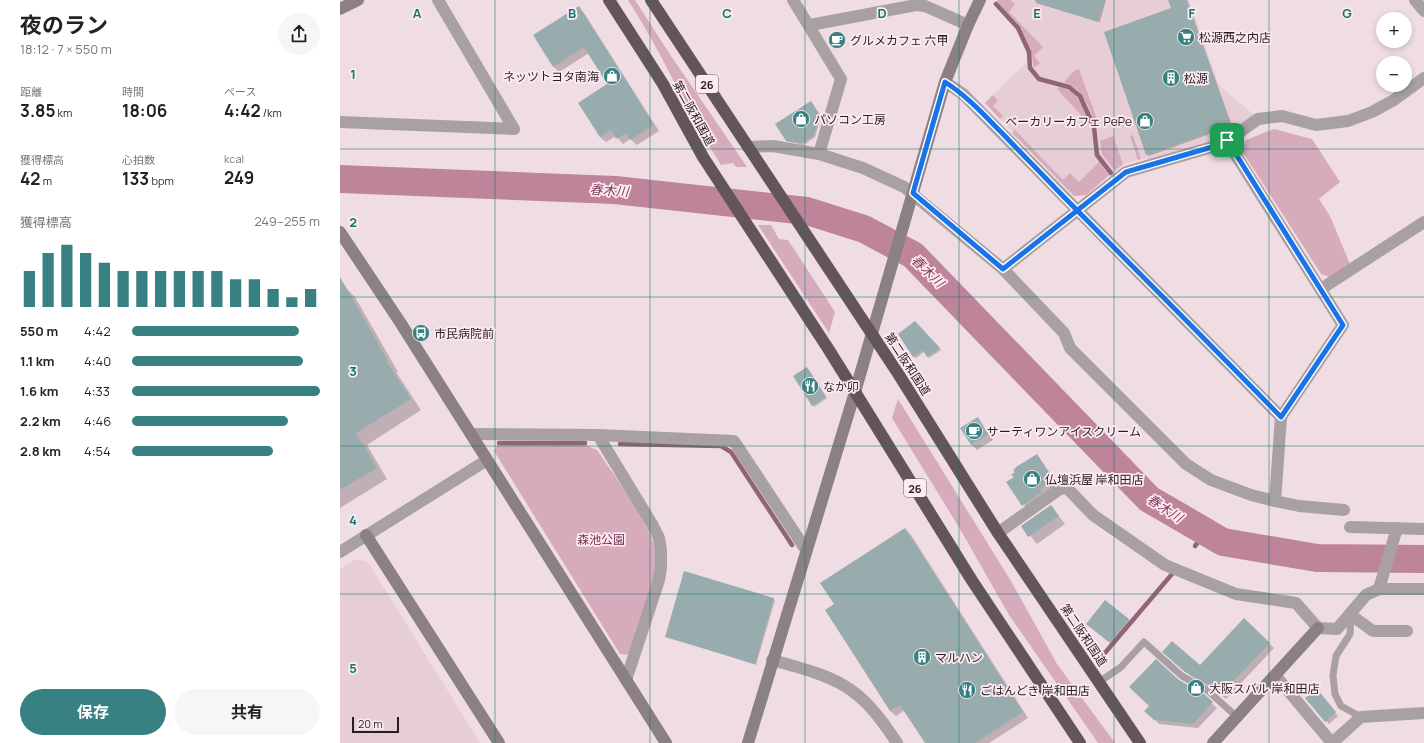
<!DOCTYPE html>
<html lang="ja">
<meta charset="utf-8">
<style>
body{margin:0;font-family:Manrope,"Noto Sans JP",sans-serif;background:#f6f6f6;color:#222;height:100vh;display:flex;flex-direction:column;font-size:15px;white-space:nowrap}
*{box-sizing:border-box;margin:0}
p{font-size:13px;color:#767676}
.icon{flex:none;width:22px;height:22px;fill:none;stroke:currentColor;stroke-width:2;stroke-linecap:round;stroke-linejoin:round}
.map{position:relative;flex:1;overflow:hidden}
.side{display:flex;flex-direction:column;background:#fff;width:340px}
.side>*{flex:none}
.buttons{position:absolute;left:1036px;top:12px;display:grid;gap:8px}
.buttons a{display:grid;place-items:center;width:36px;height:36px;border-radius:50%;background:#fff;box-shadow:0 2px 6px #0003;font-size:20px}
.scale{position:absolute;left:12px;bottom:10px;width:47px;box-sizing:border-box;padding-left:4px;border:2px solid #261f22;border-top:0;font-size:11px;line-height:14px;white-space:nowrap;color:#261f22;-webkit-text-stroke:3px #fdebf1;paint-order:stroke}
.pin{position:absolute;display:grid;place-items:center;width:34px;height:34px;color:#fff;margin:-17px;border-radius:8px;box-shadow:0 2px 6px #0006}
.round{display:grid;place-items:center;flex:none;width:42px;height:42px;border-radius:21px;background:#f6f6f6}
.summary{display:flex;align-items:center;justify-content:space-between;height:68px;padding:0 20px}
h1{font-size:22px;font-weight:700;line-height:30px}
.stats{display:grid;grid-template-columns:repeat(3,1fr);gap:6px;height:68px;padding:4px 20px}
.stats div{display:grid;align-content:center}
.stats b{font-size:17px;font-weight:700}
.stats small{font-size:11px;font-weight:400}
.stats p{font-size:11px}
.chart{height:112px;padding:8px 20px}
.chart p{display:flex;justify-content:space-between}
.chart svg{width:100%;height:72px;margin-top:4px;stroke:#388183;stroke-width:6}
.button{display:flex;gap:8px;margin-top:auto;padding:8px 20px}
.button a{flex:1;height:46px;border-radius:24px;background:#388183;color:#fff;font-size:16px;font-weight:700;line-height:46px;text-align:center}
.button a+a{background:#f6f6f6;color:#222}
ul{padding:0 20px;list-style:none;font-size:13px}
li{display:grid;grid-template-columns:64px 48px 1fr;align-items:center;height:30px}
li i{height:10px;border-radius:5px;background:#388183}
main{display:flex;flex:1;min-height:0}
.map>svg:first-child{display:block}
</style>
<main>
<section class="side">
<div class="summary"><div><h1>夜のラン</h1><p>18:12 · 7 × 550 m</p></div><a class="round"><svg class="icon" aria-label="share" viewBox="0 0 24 24"><path d="M12 15V3M7 8l5-5 5 5M5 13v7h14v-7"/></svg></a></div>
<div class="stats">
<div><p>距離</p><b>3.85<small> km</small></b></div>
<div><p>時間</p><b>18:06</b></div>
<div><p>ペース</p><b>4:42<small> /km</small></b></div>
</div>
<div class="stats">
<div><p>獲得標高</p><b>42<small> m</small></b></div>
<div><p>心拍数</p><b>133<small> bpm</small></b></div>
<div><p>kcal</p><b>249</b></div>
</div>
<div class="chart"><p><span>獲得標高</span>249–255 m</p>
<svg viewBox="0 0 160 44" preserveAspectRatio="none"><path d="M5 44V22M15 44V11M25 44V6M35 44V11M45 44V17M55 44V22M65 44V22M75 44V22M85 44V22M95 44V22M105 44V22M115 44V27M125 44V27M135 44V33M145 44V38M155 44V33"/></svg>
</div>
<ul>
<li><b>550 m</b>4:42<i style="width:89%"></i></li>
<li><b>1.1 km</b>4:40<i style="width:91%"></i></li>
<li><b>1.6 km</b>4:33<i style="width:100%"></i></li>
<li><b>2.2 km</b>4:46<i style="width:83%"></i></li>
<li><b>2.8 km</b>4:54<i style="width:75%"></i></li>
</ul>
<div class="button"><a>保存</a><a>共有</a></div>
</section>
<div class="map">
<svg width="1084" height="743" viewBox="0 0 1084 743">
<rect width="100%" height="100%" fill="#f0dde4"/>
<g fill="#e6cdd6">
<path d="M658 0H849L879 85 914 115 895 128 860 144 809 159H801L783 164 746 195 734 196 645 103 691 58V52L681 29 657 2Z"/>
<path d="M16 559 28 562 140 743H0V569Z"/>
</g>
<g fill="#d6abbb">
<path d="M288 0H295L329 53 407 167H396L393 163 381 165C346 112 323 53 288 0Z"/>
<path d="M658 0H671L675 4 669 12 703 47 694 56 700 63 694 68 691 52 681 29 657 2Z"/>
<path d="M739 69 759 125 756 126C750 109 743 88 724 82L734 71Z"/>
<path d="M720 87C737 90 749 110 752 127L717 89Z"/>
<path d="M653 95 658 101 653 106 663 116 660 119 645 103Z"/>
<path d="M934 129 972 139 1000 182 979 199 990 216 1010 264 990 277 981 274 902 151 906 140Z"/>
<path d="M675 130 723 180 730 173 739 182 759 162 769 175 746 195 734 196 672 133Z"/>
<path d="M793 135 801 159 798 160 790 136Z"/>
<path d="M773 136 783 164 775 171 762 154 760 141Z"/>
<path d="M418 225H431L439 239 448 240 495 312 489 333Z"/>
<path d="M558 399 671 581 717 664 775 743H758L669 615 620 529 552 418Z"/>
<path d="M158 444H243L257 450C273 474 319 534 317 562 316 589 299 626 291 653L285 655 280 654 154 451Z"/>
</g>
<g fill="#0003">
<path d="M695 0H766L760 22 696 3Z"/>
<path d="M829 0H847L892 126 809 156 807 154 832 9Z"/>
<path d="M238 7 244 13 319 131 297 145 290 139 283 144 276 136 266 142 260 137 239 103 269 85 249 53 219 72 213 66Z"/>
<path d="M472 103 481 117 475 137 464 145 449 142 447 140Z"/>
<path d="M4 286 15 297 58 372H56L81 410 27 445 47 479 0 508V288Z"/>
<path d="M574 322 601 350 589 358 584 352 576 358 574 357 559 334Z"/>
<path d="M469 370 487 398 474 407 473 405Z"/>
<path d="M637 418 653 440 637 450 631 444Z"/>
<path d="M697 455 719 486 689 511 668 483 675 478Z"/>
<path d="M711 506 725 524 697 544 682 526Z"/>
<path d="M565 529 571 535 688 718 649 743H586L565 710 556 716 550 711 495 604Z"/>
<path d="M434 599 435 600 416 665 326 636Z"/>
<path d="M788 619 790 621 772 644 749 626Z"/>
<path d="M904 620 934 648 886 699 875 690 851 676 828 656 860 667Z"/>
<path d="M838 681 863 695 877 708 858 728 819 724 806 711Z"/>
<path d="M980 693 998 716 989 724 986 721Z"/>
</g>
<g fill="none" stroke-linecap="round" stroke-linejoin="round">
<g stroke="#906676" stroke-width="4.5">
<path d="M656 4 678 28 689 52 690 68 699 79 729 87 740 96 754 127 757 155 771 173"/>
<path d="M159 443H245"/>
<path d="M280 444 381 446 391 452 452 545"/>
<path d="M855 546 866 532"/>
<path d="M764 654 832 574"/>
</g>
<path stroke="#bd849a" stroke-width="28" d="M0 179 275 190 467 211 524 229 573 255 809 499 883 542 977 558 1084 559"/>
</g>
<g fill="#99acad">
<path d="M698 0H765L758 22 697 3Z"/>
<path d="M828 0H847L891 125 806 155 764 32 831 8Z"/>
<path d="M239 6 314 125 290 140 286 133 276 139 271 130 260 137 238 103 267 84 244 47 213 67 193 35Z"/>
<path d="M471 101 480 115 474 135 462 143 446 141 435 124Z"/>
<path d="M0 277 48 361H46L71 399 16 433 37 468 0 490Z"/>
<path d="M575 321 600 348 587 357 583 350 573 357 558 334Z"/>
<path d="M467 367 486 397 472 406 453 376Z"/>
<path d="M638 417 648 434 631 445 620 428Z"/>
<path d="M697 454 714 480 700 489 702 492 682 506 666 482 674 477 671 475 675 472 673 471 676 467Z"/>
<path d="M711 505 719 516 688 537 681 526Z"/>
<path d="M565 528 683 712 635 743H585L560 705 550 711 485 610 494 604 480 583Z"/>
<path d="M344 571 434 598 415 664 325 637Z"/>
<path d="M765 600 789 619 770 643 746 624Z"/>
<path d="M904 618 930 643 880 695 870 686 845 672 822 652 832 641 860 665Z"/>
<path d="M816 659 839 680 864 694 873 702 853 724 814 720 804 711 809 706 789 687Z"/>
<path d="M977 689 996 712 985 722 965 698Z"/>
</g>
<g fill="none" stroke-linecap="round" stroke-linejoin="round">
<g stroke="#a8a0a3" stroke-width="7">
<path d="M1011 615 1010 634 996 656 993 675 995 694 1001 706 1021 717"/>
<path d="M759 682 781 667 804 642 842 676 867 690 897 717"/>
</g>
<g stroke="#a8a0a3" stroke-width="12">
<path d="M453 0 501 79 479 154"/>
<path d="M1075 0 1084 11"/>
<path d="M470 25 576 5 585 6 628 25"/>
<path d="M605 82 623 94 941 417"/>
<path d="M0 122 174 129 98 0"/>
<path d="M887 141 1003 325 941 417 935 501"/>
<path d="M408 147 433 146 479 154 523 168 564 187 663 269 724 333 730 348 846 464 871 480 911 495 935 501 959 506 1004 510"/>
<path d="M663 269 786 172 872 147 887 141 918 119 942 116 976 125 1008 121 1032 112 1054 100 1084 78"/>
<path d="M981 289 1084 222"/>
<path d="M131 434 258 435 394 441 466 550"/>
<path d="M258 435 312 524 319 538 321 550V567L319 580 286 680"/>
<path d="M1010 527 1084 529"/>
<path d="M658 533 721 488 728 489 753 515 825 565 896 594 956 603 978 628 997 629 1026 595 1039 589H1084"/>
<path d="M0 552 147 460"/>
<path d="M1039 589 1057 528"/>
<path d="M1011 615 1033 631H1067"/>
<path d="M432 660C498 678 519 684 557 743"/>
<path d="M935 675 992 743"/>
<path d="M992 743 1021 717 1084 713"/>
</g>
<g stroke="#8b8084" stroke-width="12">
<path d="M0 9 18 0"/>
<path d="M0 232 60 322 326 743"/>
<path d="M26 535 159 743"/>
<path d="M408 743 515 392 605 82 628 25 640 0"/>
<path d="M873 743 978 628"/>
</g>
<g stroke="#64555b" stroke-width="12">
<path d="M269 0 323 84 363 157 489 350 631 579 740 743"/>
<path d="M311 0 559 375 658 533 800 743"/>
</g>
</g>
<g fill="none" stroke-linecap="round" stroke-linejoin="round">
<defs>
<path id="route" d="M887 140 872 147 786 172 663 269 573 193 605 82C627 96 644 115 662 133 681 153 701 173 721 194 794 268 868 342 941 417L1003 325 887 140"/>
</defs>
<use href="#route" stroke="#fff" stroke-width="8"/>
<use href="#route" stroke="#1a73e8" stroke-width="5"/>
</g>
<path fill="none" stroke="#0f766e" stroke-width="1" stroke-opacity="0.55" d="M155 0V743M310 0V743M465 0V743M619 0V743M774 0V743M929 0V743M0 149H1084M0 297H1084M0 446H1084M0 594H1084"/>
<defs>
<symbol id="supermarket-disc" viewBox="-11 -11 22 22"><circle r="9.5" fill="#388183" stroke="#fdebf1"/><path d="M-6-5.5h2.5l.6 2H6L4.5 2H-2.5L-4.4-4H-6ZM-1.5 3.2a1.3 1.3 0 1 0 .1 0ZM3 3.2a1.3 1.3 0 1 0 .1 0Z" fill="#fff"/></symbol>
<symbol id="cafe-disc" viewBox="-11 -11 22 22"><circle r="9.5" fill="#388183" stroke="#fdebf1"/><path d="M-5.5-4.5H6V0H3Q3 3.5 0 3.5H-2.5Q-5.5 3.5-5.5 0ZM3-3.2v2h1.7v-2ZM-6 4.5H4V6H-6Z" fill="#fff"/></symbol>
<symbol id="shop-disc" viewBox="-11 -11 22 22"><circle r="9.5" fill="#388183" stroke="#fdebf1"/><path d="M-5-2.5h2.3a2.7 3.5 0 0 1 5.4 0H5L5.5 6h-11ZM-1.5-2.5h3a1.5 2.3 0 0 0-3 0Z" fill="#fff"/></symbol>
<symbol id="building-disc" viewBox="-11 -11 22 22"><circle r="9.5" fill="#388183" stroke="#fdebf1"/><path d="M-4-6H4V6H1V3H-1V6H-4ZM-2.5-4.3h1.7v1.8h-1.7ZM.8-4.3h1.7v1.8H.8ZM-2.5-1h1.7V.8h-1.7ZM.8-1h1.7V.8H.8Z" fill="#fff"/></symbol>
<symbol id="bus-disc" viewBox="-11 -11 22 22"><circle r="9.5" fill="#388183" stroke="#fdebf1"/><path d="M-5-6H5V4H4V6H2V4H-2V6H-4V4H-5ZM-3.5-4V0h7V-4ZM-3.5 1.2v1.5H-2V1.2ZM2 1.2v1.5H3.5V1.2Z" fill="#fff"/></symbol>
<symbol id="restaurant-disc" viewBox="-11 -11 22 22"><circle r="9.5" fill="#388183" stroke="#fdebf1"/><path d="M-5-6h1v4h1v-4h1v4h1v-4h1v5L-1.5 .5V6h-2V.5L-5-1ZM5-6V6H3V1.5H1.5Q1.5-4 5-6Z" fill="#fff"/></symbol>
</defs>
<g fill-rule="evenodd">
<use href="#supermarket-disc" x="836" y="27" width="20" height="20"/>
<use href="#cafe-disc" x="487" y="30" width="20" height="20"/>
<use href="#shop-disc" x="262" y="66" width="20" height="20"/>
<use href="#building-disc" x="821" y="68" width="20" height="20"/>
<use href="#shop-disc" x="451" y="109" width="20" height="20"/>
<use href="#shop-disc" x="795" y="111" width="20" height="20"/>
<use href="#bus-disc" x="71" y="323" width="20" height="20"/>
<use href="#restaurant-disc" x="460" y="376" width="20" height="20"/>
<use href="#cafe-disc" x="624" y="421" width="20" height="20"/>
<use href="#shop-disc" x="682" y="469" width="20" height="20"/>
<use href="#building-disc" x="572" y="647" width="20" height="20"/>
<use href="#shop-disc" x="846" y="678" width="20" height="20"/>
<use href="#restaurant-disc" x="617" y="680" width="20" height="20"/>
</g>
<g text-anchor="middle" dominant-baseline="central" stroke-width="3.5" stroke-linejoin="round" paint-order="stroke">
<g fill="#fdebf1" stroke="#665c60" stroke-width="1">
<rect x="356" y="75" width="22" height="18" rx="3"/>
<rect x="564" y="479" width="22" height="18" rx="3"/>
</g>
<g font-size="11" font-weight="bold" fill="#261f22">
<text x="367" y="84">26</text>
<text x="575" y="488">26</text>
</g>
<g font-size="12" fill="#261f22" stroke="#fdebf1" text-anchor="start">
<text x="859" y="37">松源西之内店</text>
<text x="510" y="40">グルメカフェ 六甲</text>
<text x="259" y="76" text-anchor="end">ネッツトヨタ南海</text>
<text x="844" y="78">松源</text>
<text x="474" y="119">パソコン工房</text>
<text x="792" y="121" text-anchor="end">ベーカリーカフェ PePe</text>
<text x="94" y="333">市民病院前</text>
<text x="483" y="386">なか卯</text>
<text x="647" y="431">サーティワンアイスクリーム</text>
<text x="705" y="479">仏壇浜屋 岸和田店</text>
<text x="595" y="657">マルハン</text>
<text x="869" y="688">大阪スバル 岸和田店</text>
<text x="640" y="690">ごはんどき 岸和田店</text>
</g>
<g font-size="12" fill="#261f22" stroke="#fdebf1">
<text transform="translate(354 113) rotate(61)">第二阪和国道</text>
<text transform="translate(568 364) rotate(57)">第二阪和国道</text>
<text transform="translate(744 635) rotate(56)">第二阪和国道</text>
</g>
<g font-size="12" fill="#763050" stroke="#fdebf1">
<text x="261" y="539">森池公園</text>
</g>
<g font-size="13" font-style="italic" fill="#833b5b" stroke="#fdebf1">
<text transform="translate(269 190) rotate(4)">春木川</text>
<text transform="translate(588 271) rotate(44)">春木川</text>
<text transform="translate(825 508) rotate(33)">春木川</text>
</g>
</g>
<g font-size="13" text-anchor="middle" font-weight="bold" fill="#0f766e" stroke="#fdebf1" stroke-width="3.5" stroke-linejoin="round" paint-order="stroke">
<text x="77" y="18">A</text>
<text x="232" y="18">B</text>
<text x="387" y="18">C</text>
<text x="542" y="18">D</text>
<text x="697" y="18">E</text>
<text x="852" y="18">F</text>
<text x="1007" y="18">G</text>
<text x="13" y="79">1</text>
<text x="13" y="227">2</text>
<text x="13" y="376">3</text>
<text x="13" y="525">4</text>
<text x="13" y="673">5</text>
</g>
</svg>
<div class="buttons">
<a>+</a>
<a>−</a>
</div>
<div class="scale">20 m</div>
<div class="pin" style="left:887px;top:140px;background:#1e9e55"><svg class="icon" aria-label="arrive" viewBox="0 0 24 24"><path d="M6 21V4h12l-3 4 3 4H6"/></svg></div>
</div>
</main>
